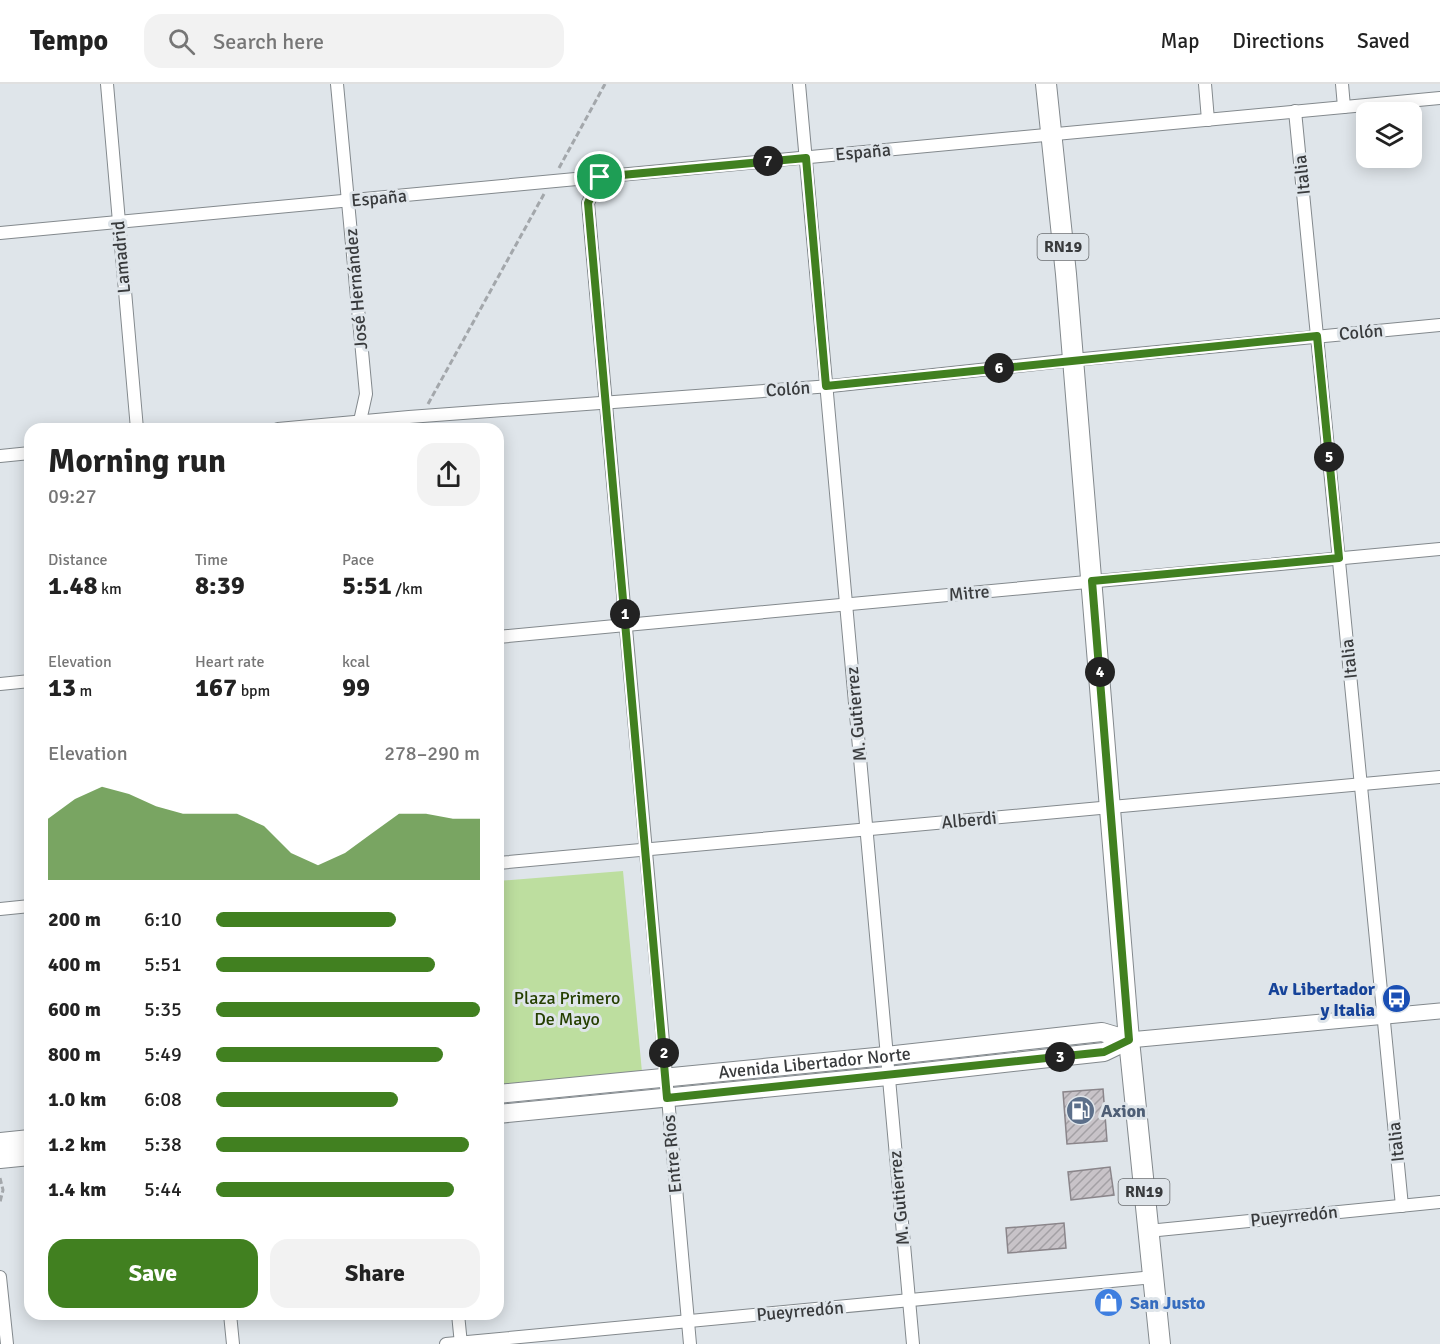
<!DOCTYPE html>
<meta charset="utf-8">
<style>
body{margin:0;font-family:Signika,sans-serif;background:#f2f2f2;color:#222;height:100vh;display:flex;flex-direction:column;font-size:22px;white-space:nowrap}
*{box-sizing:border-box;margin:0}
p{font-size:20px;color:#767676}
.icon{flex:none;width:33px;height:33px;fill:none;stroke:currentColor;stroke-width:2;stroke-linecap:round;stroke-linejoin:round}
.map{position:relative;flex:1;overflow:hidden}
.side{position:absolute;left:24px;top:339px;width:480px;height:897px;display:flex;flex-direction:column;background:#fff;border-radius:18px;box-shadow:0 3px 15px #0003}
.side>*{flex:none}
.controls{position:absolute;left:1356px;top:18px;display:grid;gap:12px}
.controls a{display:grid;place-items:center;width:66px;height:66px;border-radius:12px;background:#fff;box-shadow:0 3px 15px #0003;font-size:30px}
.pin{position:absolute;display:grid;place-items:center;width:51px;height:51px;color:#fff;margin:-26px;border:3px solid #fff;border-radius:50%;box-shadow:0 2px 6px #0007}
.km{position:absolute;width:30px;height:30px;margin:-15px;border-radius:50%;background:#222;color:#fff;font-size:16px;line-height:30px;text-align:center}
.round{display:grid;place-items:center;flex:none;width:63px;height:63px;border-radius:18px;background:#f2f2f2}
.head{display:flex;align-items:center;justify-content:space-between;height:102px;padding:0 24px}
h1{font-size:33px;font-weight:700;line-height:45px}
.metrics{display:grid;grid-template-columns:repeat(3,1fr);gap:9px;height:102px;padding:6px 24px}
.metrics div{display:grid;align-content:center}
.metrics b{font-size:26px;font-weight:700}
.metrics small{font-size:16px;font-weight:400}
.metrics p{font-size:16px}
.chart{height:168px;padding:12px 24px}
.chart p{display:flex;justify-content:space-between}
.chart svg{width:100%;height:108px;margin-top:6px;fill:#418020;opacity:.7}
.primary-button{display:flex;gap:12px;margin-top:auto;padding:12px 24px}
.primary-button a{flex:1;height:69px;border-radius:18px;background:#418020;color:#fff;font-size:24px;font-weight:700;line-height:69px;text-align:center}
.primary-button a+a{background:#f2f2f2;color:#222}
ul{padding:0 24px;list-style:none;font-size:20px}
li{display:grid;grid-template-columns:96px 72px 1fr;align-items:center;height:45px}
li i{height:15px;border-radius:8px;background:#418020}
header{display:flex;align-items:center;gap:36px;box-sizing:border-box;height:84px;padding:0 30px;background:#fff;border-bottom:2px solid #e0e0e0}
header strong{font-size:28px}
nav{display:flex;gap:33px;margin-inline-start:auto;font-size:21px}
.search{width:420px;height:54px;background:#f2f2f2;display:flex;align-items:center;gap:15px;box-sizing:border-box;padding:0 21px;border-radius:18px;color:#767676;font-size:22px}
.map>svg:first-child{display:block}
</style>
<header>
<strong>Tempo</strong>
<div class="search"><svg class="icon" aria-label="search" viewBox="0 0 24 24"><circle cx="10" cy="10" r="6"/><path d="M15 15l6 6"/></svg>Search here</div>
<nav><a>Map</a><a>Directions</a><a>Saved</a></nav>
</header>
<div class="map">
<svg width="1440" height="1260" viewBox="0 0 1440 1260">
<defs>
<pattern id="building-hatch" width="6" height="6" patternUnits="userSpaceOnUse" patternTransform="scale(1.5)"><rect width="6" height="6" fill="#c8c3c8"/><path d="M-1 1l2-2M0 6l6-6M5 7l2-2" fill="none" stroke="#a3a0a4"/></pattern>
</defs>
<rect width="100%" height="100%" fill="#dfe5ea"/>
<path fill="#bdde9f" d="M623 787 642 988 498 1002V797Z"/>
<g fill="url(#building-hatch)" stroke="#8a858a" stroke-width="1.5">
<path d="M1103 1005 1107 1057 1067 1060 1063 1008Z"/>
<path d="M1110 1083 1114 1111 1071 1116 1068 1088Z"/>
<path d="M1064 1139 1066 1164 1008 1169 1006 1144Z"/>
</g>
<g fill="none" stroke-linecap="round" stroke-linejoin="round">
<defs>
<g id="minor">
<path d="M107 0 137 345"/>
<path d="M337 0 366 310 360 337"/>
<path d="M799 0 913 1260"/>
<path d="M1205 0 1208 36"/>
<path d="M1342 0 1344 23"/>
<path d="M1295 27 1402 1122"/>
<path d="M600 93 588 119 690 1260"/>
<path d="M0 149 1440 14"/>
<path d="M278 345 409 333 831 302 1073 276 1440 241"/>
<path d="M0 372 30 369"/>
<path d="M498 553 1440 465"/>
<path d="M0 600 30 597"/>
<path d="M498 779 1440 693"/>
<path d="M0 825 30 822"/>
<path d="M1148 1147 1440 1118"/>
<path d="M0 1193 7 1260"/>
<path d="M230 1230 233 1260"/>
<path d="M458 1230 461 1260"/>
<path d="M446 1260 1154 1193"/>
</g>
<path id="tertiary" d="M1129 956 1440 927"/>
<g id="secondary">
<path id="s1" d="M498 1010 886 972 1102 948 1129 956"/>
<path d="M498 1030 888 992 1104 968 1129 956"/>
<path d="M0 1058 30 1055"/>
<path d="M0 1075 30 1072"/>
</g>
<path id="primary" d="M1046 0 1066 190 1129 956 1160 1260"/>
</defs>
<use href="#minor" stroke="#83898d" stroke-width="14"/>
<use href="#tertiary" stroke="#83898d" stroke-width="17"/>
<use href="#secondary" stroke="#83898d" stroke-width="20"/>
<use href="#primary" stroke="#83898d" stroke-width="22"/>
<g stroke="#a3a7ab" stroke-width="3" stroke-dasharray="6 3" stroke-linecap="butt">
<path d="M559 84 605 0"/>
<path d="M428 320 544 110"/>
<path d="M0 1094 3 1106 0 1118"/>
</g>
<use href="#minor" stroke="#fff" stroke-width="12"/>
<use href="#tertiary" stroke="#fff" stroke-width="15"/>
<use href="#secondary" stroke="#fff" stroke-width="18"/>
<use href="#primary" stroke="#fff" stroke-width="20"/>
</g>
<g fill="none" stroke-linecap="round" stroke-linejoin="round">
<defs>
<path id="route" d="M806 74 826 302 1317 252 1339 474 1092 497 1129 956 1104 968 667 1014 588 119 600 93Z"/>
</defs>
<use href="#route" stroke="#fff" stroke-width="12"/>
<use href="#route" stroke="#418020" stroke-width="8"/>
</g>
<defs>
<symbol id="bus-disc" viewBox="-11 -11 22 22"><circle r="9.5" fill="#1a4fb4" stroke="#dfe5ea"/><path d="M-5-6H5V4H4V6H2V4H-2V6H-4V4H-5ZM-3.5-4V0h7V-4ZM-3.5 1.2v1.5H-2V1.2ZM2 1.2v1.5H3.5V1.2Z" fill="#fff"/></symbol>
<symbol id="fuel-disc" viewBox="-11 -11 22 22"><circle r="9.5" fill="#5c6f8a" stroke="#dfe5ea"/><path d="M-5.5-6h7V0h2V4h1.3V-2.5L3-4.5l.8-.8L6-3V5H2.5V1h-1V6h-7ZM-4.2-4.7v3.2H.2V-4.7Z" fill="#fff"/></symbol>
<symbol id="shop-disc" viewBox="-11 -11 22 22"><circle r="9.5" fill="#3f7fe0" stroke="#dfe5ea"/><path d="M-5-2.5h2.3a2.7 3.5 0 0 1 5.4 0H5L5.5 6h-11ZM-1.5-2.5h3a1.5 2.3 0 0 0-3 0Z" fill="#fff"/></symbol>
</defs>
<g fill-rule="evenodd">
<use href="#bus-disc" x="1380" y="898" width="33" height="33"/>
<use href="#fuel-disc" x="1064" y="1010" width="33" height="33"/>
<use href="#shop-disc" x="1092" y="1202" width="33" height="33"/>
</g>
<g text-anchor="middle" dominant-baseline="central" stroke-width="6" stroke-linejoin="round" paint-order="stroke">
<g fill="#dfe5ea" stroke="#6b6e71" stroke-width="1.5">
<rect x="1037.5" y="150" width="51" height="26" rx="4.5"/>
<rect x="1118.5" y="1095" width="51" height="26" rx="4.5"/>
</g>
<g font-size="16" font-weight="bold" fill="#393b3d">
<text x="1063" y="163">RN19</text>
<text x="1144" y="1108">RN19</text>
</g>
<g font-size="18" fill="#393b3d" stroke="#dfe5ea">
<text transform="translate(863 68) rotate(-5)">España</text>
<text transform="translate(1302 91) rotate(-96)">Italia</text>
<text transform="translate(379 114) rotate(-5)">España</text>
<text transform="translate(121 173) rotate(-95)">Lamadrid</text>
<text transform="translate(356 205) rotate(-95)">José Hernández</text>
<text transform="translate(1361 248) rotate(-5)">Colón</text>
<text transform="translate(788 305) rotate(-4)">Colón</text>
<text transform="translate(969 509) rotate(-5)">Mitre</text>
<text transform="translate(1349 575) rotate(-96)">Italia</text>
<text transform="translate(856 630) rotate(-95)">M. Gutierrez</text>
<text transform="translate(969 736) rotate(-5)">Alberdi</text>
<text stroke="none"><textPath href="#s1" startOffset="318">Avenida Libertador Norte</textPath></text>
<text transform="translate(1396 1058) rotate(-96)">Italia</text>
<text transform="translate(672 1070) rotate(-95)">Entre Ríos</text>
<text transform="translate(899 1114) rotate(-95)">M. Gutierrez</text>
<text transform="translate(1294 1132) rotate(-6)">Pueyrredón</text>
<text transform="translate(800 1227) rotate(-5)">Pueyrredón</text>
</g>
<g font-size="18" font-weight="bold" fill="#164399" stroke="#dfe5ea" text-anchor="end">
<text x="1375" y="905">Av Libertador<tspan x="1375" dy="21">y Italia</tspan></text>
</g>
<g font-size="18" fill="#253f00" stroke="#dfe5ea">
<text x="567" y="914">Plaza Primero<tspan x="567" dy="21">De Mayo</tspan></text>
</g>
<g font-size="18" font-weight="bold" fill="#4e5e75" stroke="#dfe5ea" text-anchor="start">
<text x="1101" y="1027">Axion</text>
</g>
<g font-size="18" font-weight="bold" fill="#366cbe" stroke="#dfe5ea" text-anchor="start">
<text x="1130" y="1219">San Justo</text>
</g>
</g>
</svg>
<div class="controls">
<a><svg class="icon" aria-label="layers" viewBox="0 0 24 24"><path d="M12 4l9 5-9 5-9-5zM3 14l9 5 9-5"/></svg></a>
</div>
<div class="pin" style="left:600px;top:93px;background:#1e9e55"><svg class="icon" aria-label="arrive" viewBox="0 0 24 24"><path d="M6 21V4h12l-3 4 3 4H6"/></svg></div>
<b class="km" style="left:625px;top:530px">1</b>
<b class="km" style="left:664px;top:969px">2</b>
<b class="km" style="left:1060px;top:973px">3</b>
<b class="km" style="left:1100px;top:588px">4</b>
<b class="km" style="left:1329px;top:373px">5</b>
<b class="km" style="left:999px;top:284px">6</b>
<b class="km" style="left:768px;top:77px">7</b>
<section class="side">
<div class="head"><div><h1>Morning run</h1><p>09:27</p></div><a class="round"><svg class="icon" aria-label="share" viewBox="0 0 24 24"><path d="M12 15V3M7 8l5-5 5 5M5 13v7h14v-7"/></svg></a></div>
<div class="metrics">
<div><p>Distance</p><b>1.48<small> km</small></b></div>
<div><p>Time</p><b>8:39</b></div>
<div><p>Pace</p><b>5:51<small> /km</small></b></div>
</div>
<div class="metrics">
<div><p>Elevation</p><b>13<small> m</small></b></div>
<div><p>Heart rate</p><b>167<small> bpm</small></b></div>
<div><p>kcal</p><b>99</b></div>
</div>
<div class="chart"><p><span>Elevation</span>278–290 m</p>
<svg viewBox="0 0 160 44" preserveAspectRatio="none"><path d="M0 44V19L10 11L20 6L30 9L40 14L50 17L60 17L70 17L80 22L90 33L100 38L110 33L120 25L130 17L140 17L150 19L160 19V44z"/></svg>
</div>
<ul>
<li><b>200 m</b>6:10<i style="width:68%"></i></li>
<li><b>400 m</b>5:51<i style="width:83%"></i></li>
<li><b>600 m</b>5:35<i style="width:100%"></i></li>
<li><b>800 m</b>5:49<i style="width:86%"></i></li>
<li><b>1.0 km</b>6:08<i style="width:69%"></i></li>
<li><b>1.2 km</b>5:38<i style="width:96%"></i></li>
<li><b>1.4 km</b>5:44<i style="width:90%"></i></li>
</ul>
<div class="primary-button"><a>Save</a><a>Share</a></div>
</section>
</div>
